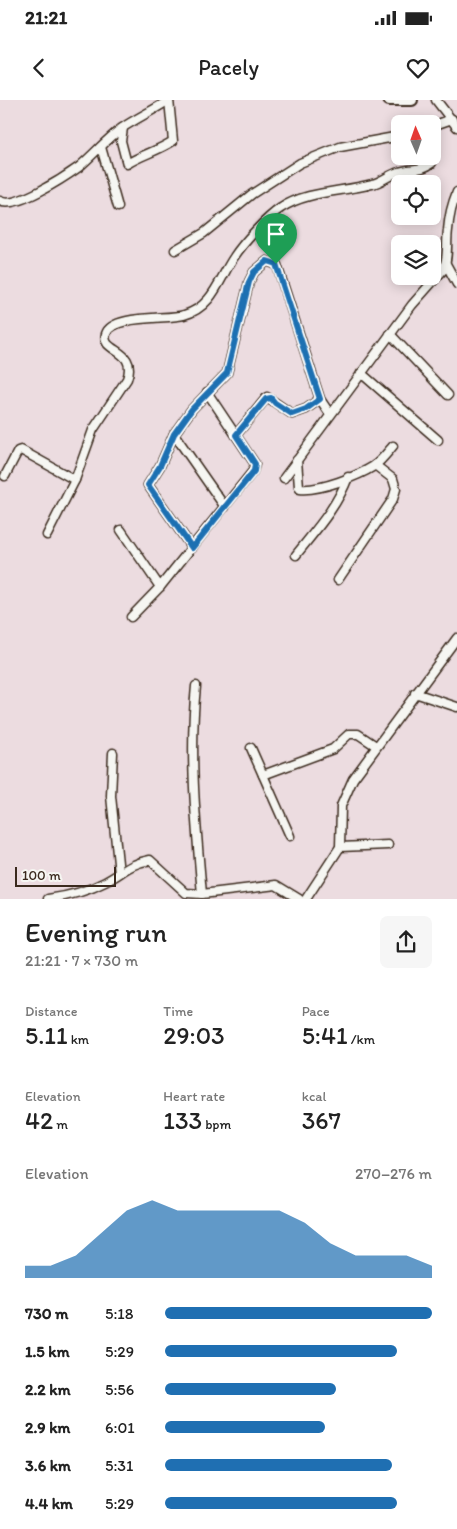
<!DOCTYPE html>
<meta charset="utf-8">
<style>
body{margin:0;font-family:Itim,sans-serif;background:#f6f6f6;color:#222;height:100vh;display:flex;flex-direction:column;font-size:19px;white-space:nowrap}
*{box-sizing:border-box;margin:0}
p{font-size:16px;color:#767676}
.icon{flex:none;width:28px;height:28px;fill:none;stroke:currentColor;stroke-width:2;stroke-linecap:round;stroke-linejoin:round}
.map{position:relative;height:799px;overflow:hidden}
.sheet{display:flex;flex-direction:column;background:#fff;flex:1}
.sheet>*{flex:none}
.needle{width:32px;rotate:358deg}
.tools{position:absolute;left:391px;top:15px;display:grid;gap:10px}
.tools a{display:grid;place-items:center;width:50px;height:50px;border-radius:8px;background:#fff;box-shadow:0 2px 12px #0003;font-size:25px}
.scale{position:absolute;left:15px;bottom:12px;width:101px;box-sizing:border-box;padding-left:5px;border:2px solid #3b2a1e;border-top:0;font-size:14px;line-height:18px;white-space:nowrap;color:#3b2a1e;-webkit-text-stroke:4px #f6f6f2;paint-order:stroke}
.pin{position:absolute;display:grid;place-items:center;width:42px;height:42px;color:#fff;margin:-51px -21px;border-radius:50% 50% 50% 0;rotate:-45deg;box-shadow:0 0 5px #0007}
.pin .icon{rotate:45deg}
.round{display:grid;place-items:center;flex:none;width:52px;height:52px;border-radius:8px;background:#f6f6f6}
.overview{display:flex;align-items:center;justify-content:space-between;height:85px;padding:0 25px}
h1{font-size:28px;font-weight:600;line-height:38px}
.figures{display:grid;grid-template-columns:repeat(3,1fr);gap:8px;height:85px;padding:5px 25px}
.figures div{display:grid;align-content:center}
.figures b{font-size:25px;font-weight:600}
.figures small{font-size:14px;font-weight:400}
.figures p{font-size:14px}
.chart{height:140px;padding:10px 25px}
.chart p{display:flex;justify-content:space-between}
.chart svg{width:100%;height:90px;margin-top:5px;fill:#1f6fb2;opacity:.7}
ul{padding:0 25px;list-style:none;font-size:16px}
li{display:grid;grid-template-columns:80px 60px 1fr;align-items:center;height:38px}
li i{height:12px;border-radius:6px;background:#1f6fb2}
.status{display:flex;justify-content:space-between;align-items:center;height:35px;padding:0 25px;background:#fff;direction:ltr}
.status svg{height:14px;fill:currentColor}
header{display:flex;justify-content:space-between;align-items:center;height:65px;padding:0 25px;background:#fff;font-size:22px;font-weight:600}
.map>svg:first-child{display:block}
</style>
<div class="status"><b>21:21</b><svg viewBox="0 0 49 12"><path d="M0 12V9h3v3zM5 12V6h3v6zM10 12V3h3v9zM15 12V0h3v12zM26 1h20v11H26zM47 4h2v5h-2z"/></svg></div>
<header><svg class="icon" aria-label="back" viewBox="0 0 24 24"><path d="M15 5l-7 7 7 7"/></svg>Pacely<svg class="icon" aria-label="heart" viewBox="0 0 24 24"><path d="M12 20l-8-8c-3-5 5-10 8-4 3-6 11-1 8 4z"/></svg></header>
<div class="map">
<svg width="457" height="799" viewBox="0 0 457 799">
<rect width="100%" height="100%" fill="#ecdce0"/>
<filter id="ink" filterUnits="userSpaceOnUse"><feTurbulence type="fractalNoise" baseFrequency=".02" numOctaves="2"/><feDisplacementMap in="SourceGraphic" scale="10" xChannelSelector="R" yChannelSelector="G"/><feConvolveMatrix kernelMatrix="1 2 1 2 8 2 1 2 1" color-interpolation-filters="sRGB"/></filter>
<g filter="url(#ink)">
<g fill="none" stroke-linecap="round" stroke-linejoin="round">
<defs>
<g id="minor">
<path d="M436 0 457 27"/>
<path d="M432 26 452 19"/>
<path d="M123 28 121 41 127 64C141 55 158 51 173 41L169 0"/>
<path d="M101 47 118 107"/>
<path d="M0 101C15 110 65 77 79 67 94 54 107 39 122 28 137 18 154 10 169 0"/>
<path d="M175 150 204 133 252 94 300 63 340 47 400 36"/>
<path d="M446 164 457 184"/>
<path d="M390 234 448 295"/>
<path d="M361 273 438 340"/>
<path d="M174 334 225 407"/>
<path d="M236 335 267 297 292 314 306 309 320 299"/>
<path d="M297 360 299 387 300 389C320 391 358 376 374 366 381 361 387 353 393 346"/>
<path d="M5 376 18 351 21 350 75 380"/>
<path d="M284 378 412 205 443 170C449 158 446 143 448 130 449 117 452 104 457 92"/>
<path d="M121 430 160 487"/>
<path d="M47 435 75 380 93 330 127 279C138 248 100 253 106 234 112 214 168 220 184 215 213 207 219 179 234 157 243 143 267 117 281 108 306 91 343 92 372 84 382 82 390 74 399 72 411 68 422 71 432 63V56"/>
<path d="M192 448 148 385 160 366 174 334 192 309 227 273 249 182 254 172 267 161 277 165 320 299 330 314"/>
<path d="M296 455C315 431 337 407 348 377"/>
<path d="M338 480 393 399 396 389 393 379 375 365"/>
<path d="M131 517 160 487 253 371 255 364 207 292"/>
<path d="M196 586C189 656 196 725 202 794"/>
<path d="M415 593 457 607"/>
<path d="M251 648 263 675 333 649 349 634H358L376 646"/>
<path d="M113 653 111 696 119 773"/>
<path d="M263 675 290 736"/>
<path d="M340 747 388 745"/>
<path d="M48 799C69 796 86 792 105 782 123 773 128 764 150 760L186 793 202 794 276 785 299 799"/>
<path d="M306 799 340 747 341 706 353 679 457 538"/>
</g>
<path id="major" d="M389 0H412"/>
</defs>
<use href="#minor" stroke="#3b2a1e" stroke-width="11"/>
<use href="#major" stroke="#3b2a1e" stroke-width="14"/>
<use href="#minor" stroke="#f6f6f2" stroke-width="8"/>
<use href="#major" stroke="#f6f6f2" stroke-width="10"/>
</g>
</g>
<g fill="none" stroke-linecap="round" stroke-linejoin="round" filter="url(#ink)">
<defs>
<path id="route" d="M267 161 276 164 320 299 306 309 292 314 275 303 271 298 266 299 236 335 255 364 254 371 192 448 148 385 160 366 174 334 192 309 227 273 249 182 254 172Z"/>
</defs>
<use href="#route" stroke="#fff" stroke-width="10"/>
<use href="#route" stroke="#1f6fb2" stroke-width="6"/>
</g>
</svg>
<div class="tools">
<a><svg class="needle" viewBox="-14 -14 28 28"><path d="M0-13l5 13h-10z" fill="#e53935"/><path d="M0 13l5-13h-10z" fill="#767676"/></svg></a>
<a><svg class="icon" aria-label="locate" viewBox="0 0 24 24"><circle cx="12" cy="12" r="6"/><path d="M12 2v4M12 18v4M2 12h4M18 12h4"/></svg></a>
<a><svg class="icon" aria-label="layers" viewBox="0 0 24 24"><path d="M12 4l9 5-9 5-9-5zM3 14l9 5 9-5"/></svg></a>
</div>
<div class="scale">100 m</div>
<div class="pin" style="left:276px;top:164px;background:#1e9e55"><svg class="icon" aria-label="arrive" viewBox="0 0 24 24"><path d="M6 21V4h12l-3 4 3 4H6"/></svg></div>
</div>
<section class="sheet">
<div class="overview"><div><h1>Evening run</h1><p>21:21 · 7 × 730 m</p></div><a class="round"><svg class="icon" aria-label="share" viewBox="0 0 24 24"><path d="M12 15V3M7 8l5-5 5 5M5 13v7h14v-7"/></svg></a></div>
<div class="figures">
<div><p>Distance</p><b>5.11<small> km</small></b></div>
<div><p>Time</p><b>29:03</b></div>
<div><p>Pace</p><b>5:41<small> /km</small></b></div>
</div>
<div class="figures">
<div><p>Elevation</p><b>42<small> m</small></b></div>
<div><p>Heart rate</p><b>133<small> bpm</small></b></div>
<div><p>kcal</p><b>367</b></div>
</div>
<div class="chart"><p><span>Elevation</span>270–276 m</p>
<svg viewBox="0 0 160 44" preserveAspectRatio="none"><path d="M0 44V38L10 38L20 33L30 22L40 11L50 6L60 11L70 11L80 11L90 11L100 11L110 17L120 27L130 33L140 33L150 33L160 38V44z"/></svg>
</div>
<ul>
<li><b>730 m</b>5:18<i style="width:100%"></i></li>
<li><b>1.5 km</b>5:29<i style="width:87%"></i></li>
<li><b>2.2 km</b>5:56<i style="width:64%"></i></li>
<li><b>2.9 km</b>6:01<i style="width:60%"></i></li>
<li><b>3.6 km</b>5:31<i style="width:85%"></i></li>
<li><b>4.4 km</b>5:29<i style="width:87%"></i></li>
</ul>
</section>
